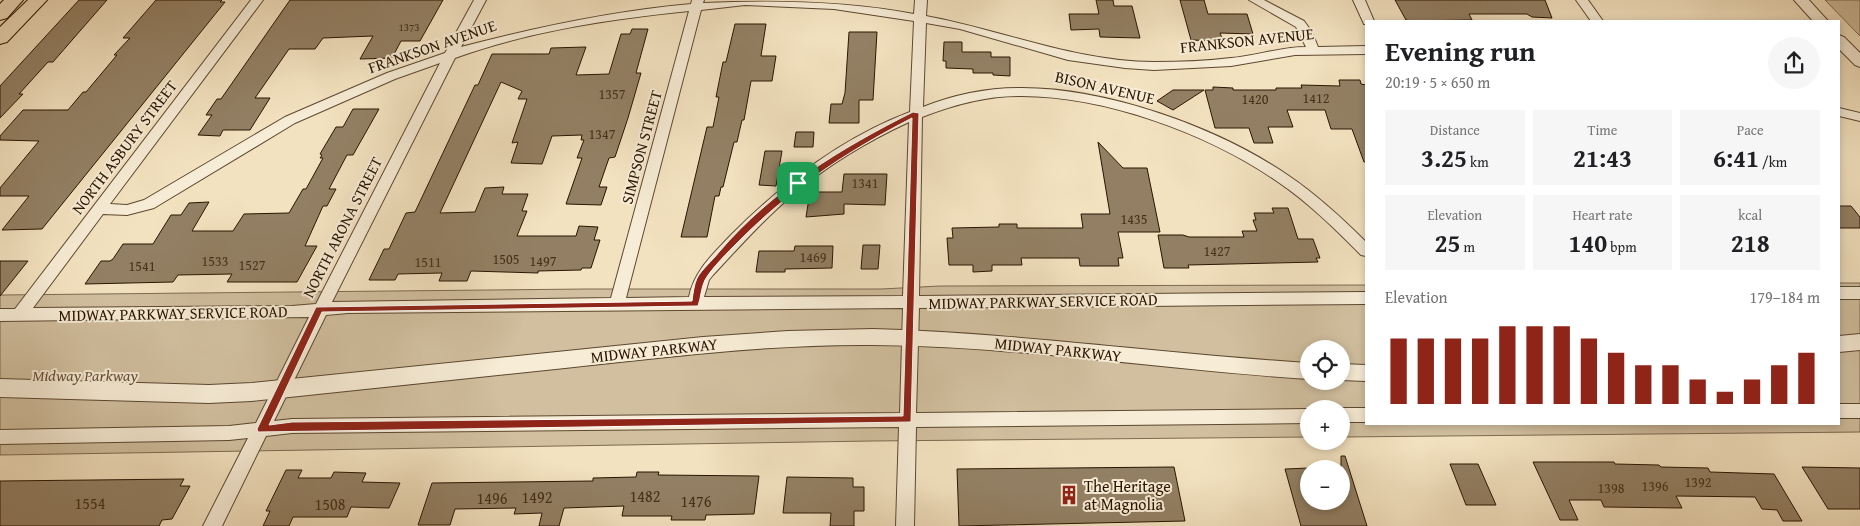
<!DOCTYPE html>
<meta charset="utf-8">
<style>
body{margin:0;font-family:"Gentium Book Plus",serif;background:#f6f6f6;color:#202124;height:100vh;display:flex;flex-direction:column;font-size:19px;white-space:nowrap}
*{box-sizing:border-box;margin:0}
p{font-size:16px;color:#757577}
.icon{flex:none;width:28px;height:28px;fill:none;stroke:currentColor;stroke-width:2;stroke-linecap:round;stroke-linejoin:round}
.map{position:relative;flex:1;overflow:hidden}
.drawer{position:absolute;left:1365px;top:20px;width:475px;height:405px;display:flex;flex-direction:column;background:#fff;border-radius:0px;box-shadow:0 2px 8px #0003}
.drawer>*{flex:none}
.buttons{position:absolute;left:1300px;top:340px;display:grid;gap:10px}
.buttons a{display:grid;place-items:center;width:50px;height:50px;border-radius:50%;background:#fff;box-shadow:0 2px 8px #0003;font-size:25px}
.pin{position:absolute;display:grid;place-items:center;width:42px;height:42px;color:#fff;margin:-21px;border-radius:10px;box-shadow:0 2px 8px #0006}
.round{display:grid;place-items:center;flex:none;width:52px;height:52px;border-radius:26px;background:#f6f6f6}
.head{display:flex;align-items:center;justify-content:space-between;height:85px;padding:0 20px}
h1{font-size:28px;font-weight:800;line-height:38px}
.metrics{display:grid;grid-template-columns:repeat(3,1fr);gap:8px;height:85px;padding:5px 20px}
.metrics div{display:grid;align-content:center;border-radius:0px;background:#f6f6f6;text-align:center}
.metrics b{font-size:25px;font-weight:800}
.metrics small{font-size:14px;font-weight:400}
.metrics p{font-size:14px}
.chart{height:140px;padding:10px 20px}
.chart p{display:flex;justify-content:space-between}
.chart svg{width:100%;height:90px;margin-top:5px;stroke:#8f2418;stroke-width:6}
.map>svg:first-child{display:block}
</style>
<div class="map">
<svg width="1860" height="526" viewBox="0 0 1860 526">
<rect width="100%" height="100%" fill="#f3e2c0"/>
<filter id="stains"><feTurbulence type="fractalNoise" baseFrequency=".004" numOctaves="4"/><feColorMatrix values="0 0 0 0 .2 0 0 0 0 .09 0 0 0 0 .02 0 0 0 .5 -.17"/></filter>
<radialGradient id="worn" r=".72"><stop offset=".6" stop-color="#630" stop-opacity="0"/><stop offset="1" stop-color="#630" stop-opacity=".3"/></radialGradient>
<g fill="#d1bf9f" stroke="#7e6a50" fill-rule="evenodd">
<path d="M1825 0H1860V36Z"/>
<path d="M1839 283H1860V432L1341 437V409H1309V437L872 441 0 455V295L586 289H881L940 286 1366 285V424H1839ZM1309 349H1341V381H1309Z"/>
</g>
<g fill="#938064" stroke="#2a1500">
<path d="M79 0H107L53 62H48L19 94H23L0 118V86Z"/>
<path d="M156 0H222L220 2H225L42 229 2 230 29 196H0V188L39 141 0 140V136L23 110H68L83 92H86L117 55H114L130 38H123Z"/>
<path d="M290 0H443L420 41H401L392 58 360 59 373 36 323 38 315 49H289L255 98H270L250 130H223L220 136 198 135 212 115H206L217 99H221Z"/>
<path d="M1096 0H1113L1114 6H1132L1140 38 1100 37 1099 29 1071 30 1069 14H1099Z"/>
<path d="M1180 0H1204L1208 14H1247L1253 34 1220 33 1222 38H1215L1216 41 1191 40Z"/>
<path d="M1395 0H1545L1552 18 1532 17 1527 14H1469L1472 20 1412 21 1406 20Z"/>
<path d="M735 24H766L761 56H776L772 81H751L744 120H742L737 142H734L723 187H721L719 196H715L707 237H681L707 127H713L719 97H716L723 62H726Z"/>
<path d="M632 29H648L636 73H641L628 118 615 157 609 158 599 187H607L601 205 566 204 582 158H577L584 140H581L582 135 552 136 542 164 511 163 518 142 512 143 527 99H518L522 91 501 82 440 213 475 212 485 188 504 187 502 194H528L522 211H527L517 236H576L579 226 598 227 594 240H600L591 268H582L581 270 538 271V273L471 271 467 281H439L442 273 398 274 395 280H369L384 249H389L406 213 415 212 475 85H478L492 54H549L551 48 586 47 576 75 609 74 621 34H630Z"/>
<path d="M849 32H877L873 100H859V123H829L831 104H842L845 93Z"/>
<path d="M944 42H962V52H991V57H1010V76L993 75V73H973V69L946 68V61H943Z"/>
<path d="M1339 80H1360L1361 84 1366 85V162H1364L1352 129H1331L1325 110H1287L1293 127H1268L1273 143H1254L1249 128H1215L1205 90H1213V87L1233 88V90H1276V88H1302L1301 85 1340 86Z"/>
<path d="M1173 90H1204L1173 110 1157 101Z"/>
<path d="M353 109H379L353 155H347L329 189H336L327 206H323L305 246H317L297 282H227L232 274 178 275 173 282 85 284 101 261H110L113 259 123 244H153L171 215H181L189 203 209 202 192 231H233L244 214 289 213 303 189H306L323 158H320L322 155 320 154 336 127H343Z"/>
<path d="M796 132H814L813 147H794Z"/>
<path d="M1098 142 1123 168H1147L1160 232H1118L1123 258H1118L1119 266H1080L1079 258H1021L1022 265H992V271L973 272V265H949L947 238H953L952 228 999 227V224H1017V228H1083L1081 214H1110Z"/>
<path d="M765 151H782L776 186 759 185Z"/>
<path d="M844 174H887L885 205 844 204V214L806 217 810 192H842Z"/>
<path d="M1839 206H1851L1860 217V228H1839Z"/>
<path d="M1272 208H1288L1298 239H1313L1320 258H1316L1318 262 1188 265 1189 268H1164L1158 235H1183L1189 237H1244L1242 231H1257L1253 220H1256L1254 213H1274Z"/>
<path d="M863 245H880L878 269H861Z"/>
<path d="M795 246H833L832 268 785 269V272H756L759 251H794Z"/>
<path d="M0 261H28L0 296Z"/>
<path d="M1341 456H1345L1367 526H1301L1285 469 1309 468V501H1341Z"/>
<path d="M1533 462H1614L1615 464 1659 465 1661 467 1708 468 1710 472 1774 474 1802 521H1783L1777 510 1762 509 1755 497 1676 496 1682 508 1604 507 1601 500H1569L1578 520H1560Z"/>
<path d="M1450 464H1478L1496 505H1466Z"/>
<path d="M1174 467 1185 521 959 526 957 469Z"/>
<path d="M1802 467 1860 468V509H1828Z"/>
<path d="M286 470H302L298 478H331L334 472 366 473 362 482 400 483 389 508 351 507 347 517H293L289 526H263L270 511H266Z"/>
<path d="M637 472H659L658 475 759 476 754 514 706 515 705 520H671L672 516H622L624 506 564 508 559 526H539L542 513 514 514 516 508 455 509 450 525H418L432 483 593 481V478L636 477Z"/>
<path d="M787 477 853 478V487H864V511H854V526H830L831 513H783Z"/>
<path d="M184 479 180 486H190L172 519 162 520 159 526H0V481Z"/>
</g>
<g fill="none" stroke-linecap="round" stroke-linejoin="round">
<defs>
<g id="minor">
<path d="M251 0H263L110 204 127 205 144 200 285 117 387 73 445 53 474 0H486L461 47C537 27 613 11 691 4L692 0H704L703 3C774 0 845 1 914 14L915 0H927L926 16C1002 30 1076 62 1154 62 1179 62 1206 61 1231 58 1256 56 1281 47 1306 47L1296 27 1249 0H1264L1304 21 1312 32 1318 47 1366 46V54L1295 55 1231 66 1154 70 1125 68 1068 60 960 29 926 23 923 107C953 95 987 88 1019 88 1105 87 1218 127 1289 176 1317 195 1342 218 1366 242V256L1361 255C1335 229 1309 203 1278 182 1209 134 1104 95 1018 96 986 96 953 105 922 117L919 296 1366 292V304L919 308 916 413 1309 409V423L916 427 914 526H896L899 427 292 433 266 436 222 526H203L248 438 229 440 0 444V430L229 426 256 423 309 317 0 321V309H15ZM745 5 834 9 914 21 910 112C841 138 782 184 731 235 713 254 694 271 689 297L626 298 701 10ZM689 11 611 298 332 302 455 58C530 31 610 19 689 11ZM440 63 316 304 292 306 33 308 103 214 127 215 154 208 295 123 395 79ZM909 122 903 296 704 297 709 280 713 275C739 247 765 218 795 193 829 164 868 141 909 122ZM903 308 900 413 292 419 274 421 326 315 348 313Z"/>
<path d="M1353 0H1365L1374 21H1366V24H1364Z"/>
<path d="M1576 0H1588L1603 21H1591Z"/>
<path d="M1839 108 1860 113V121L1839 116Z"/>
<rect x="1839" y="287" width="21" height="12"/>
<rect x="1839" y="404" width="21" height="14"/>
<path d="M1341 408H1366V422H1341V409H1338Z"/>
</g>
<g id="tertiary">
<path d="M1794 0H1809L1828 21H1813Z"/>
<path d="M1839 35 1844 37 1860 53V67L1855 65 1839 49Z"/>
<path d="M873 329C1019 333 1163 354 1309 363V379C1163 370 1019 346 873 345 770 344 667 357 565 368 461 379 356 390 252 401L209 403 0 397V379L209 385 252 383 703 337 788 331Z"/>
<path d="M1860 334V350L1839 352V336Z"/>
<path d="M1341 364 1366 365V381L1341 380Z"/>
</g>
<g id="primary">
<path d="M4 0H23L7 18 0 20V4Z"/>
<path d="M28 0H47L7 42 0 44V27Z"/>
</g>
</defs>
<use href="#minor" stroke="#5c4830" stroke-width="2"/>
<use href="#tertiary" stroke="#5c4830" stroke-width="2"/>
<use href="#primary" stroke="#2a1500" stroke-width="2"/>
<use href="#minor" fill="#f7ecd6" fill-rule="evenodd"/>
<use href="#tertiary" fill="#f7ecd6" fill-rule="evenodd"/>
<use href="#primary" fill="#f3e2c0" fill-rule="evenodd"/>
</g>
<path fill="#8f2418" stroke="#fff" fill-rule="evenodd" d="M913 112 919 113 911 422 258 432 257 429 316 307 692 301C693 293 694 285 697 278 702 269 713 260 719 252 772 190 841 148 913 112ZM912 118 903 416 292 422 269 425 322 312 698 306C701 298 701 288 705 280 711 269 728 252 738 242 792 188 844 153 912 118Z"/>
<defs>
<symbol id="building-bare" viewBox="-9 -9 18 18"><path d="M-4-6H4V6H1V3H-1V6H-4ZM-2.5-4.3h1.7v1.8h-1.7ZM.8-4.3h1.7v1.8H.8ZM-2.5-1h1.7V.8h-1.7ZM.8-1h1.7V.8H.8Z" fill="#8f2418" stroke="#f7ecd6" stroke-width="2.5" paint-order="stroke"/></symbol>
</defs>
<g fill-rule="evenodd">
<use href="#building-bare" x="1055" y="481" width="28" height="28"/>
</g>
<g text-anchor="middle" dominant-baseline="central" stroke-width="4" stroke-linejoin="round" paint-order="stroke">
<g font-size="11" fill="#443019">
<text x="409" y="27">1373</text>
</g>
<g font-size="14" fill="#443019">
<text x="612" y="94">1357</text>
<text x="1316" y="98">1412</text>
<text x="1255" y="99">1420</text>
<text x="602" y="134">1347</text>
<text x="865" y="183">1341</text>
<text x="1134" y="219">1435</text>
<text x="1217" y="251">1427</text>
<text x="813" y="257">1469</text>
<text x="506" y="259">1505</text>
<text x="215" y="261">1533</text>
<text x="543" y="261">1497</text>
<text x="428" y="262">1511</text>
<text x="252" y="265">1527</text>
<text x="142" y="266">1541</text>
<text x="1698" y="482">1392</text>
<text x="1655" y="486">1396</text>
<text x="1611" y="488">1398</text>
</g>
<g font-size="16" fill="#2a1500" stroke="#f7ecd6">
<text transform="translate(1247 40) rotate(-6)">FRANKSON AVENUE</text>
<text transform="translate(432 46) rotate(-19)">FRANKSON AVENUE</text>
<text transform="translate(1105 87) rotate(13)">BISON AVENUE</text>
<text transform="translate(124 147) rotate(-53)">NORTH ASBURY STREET</text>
<text transform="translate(641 147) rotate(-75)">SIMPSON STREET</text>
<text transform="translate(342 227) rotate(-63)">NORTH ARONA STREET</text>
<text transform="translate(1043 301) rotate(-1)">MIDWAY PARKWAY SERVICE ROAD</text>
<text transform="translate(173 313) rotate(-1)">MIDWAY PARKWAY SERVICE ROAD</text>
<text transform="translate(1058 349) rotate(6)">MIDWAY PARKWAY</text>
<text transform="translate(654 350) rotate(-6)">MIDWAY PARKWAY</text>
</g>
<g font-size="16" font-style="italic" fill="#645038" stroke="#f7ecd6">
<text x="85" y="375">Midway Parkway</text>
</g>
<g font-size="16" fill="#2a1500" stroke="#f7ecd6" text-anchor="start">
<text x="1084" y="486">The Heritage<tspan x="1084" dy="18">at Magnolia</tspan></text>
</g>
<g font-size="16" fill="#443019">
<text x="645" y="496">1482</text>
<text x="537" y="497">1492</text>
<text x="492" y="498">1496</text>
<text x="696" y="501">1476</text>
<text x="90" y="503">1554</text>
<text x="330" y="504">1508</text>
</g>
</g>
<rect width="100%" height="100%" filter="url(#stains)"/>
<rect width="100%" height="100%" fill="url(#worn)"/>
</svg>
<div class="buttons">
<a><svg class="icon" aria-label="locate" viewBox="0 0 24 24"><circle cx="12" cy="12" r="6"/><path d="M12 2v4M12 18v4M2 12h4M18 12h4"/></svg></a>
<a>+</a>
<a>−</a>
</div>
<div class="pin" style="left:798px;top:183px;background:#1e9e55"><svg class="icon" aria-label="arrive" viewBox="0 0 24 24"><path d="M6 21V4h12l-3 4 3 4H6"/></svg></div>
<section class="drawer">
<div class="head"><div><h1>Evening run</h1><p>20:19 · 5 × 650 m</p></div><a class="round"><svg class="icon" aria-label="share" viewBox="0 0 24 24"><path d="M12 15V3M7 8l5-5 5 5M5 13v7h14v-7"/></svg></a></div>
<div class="metrics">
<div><p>Distance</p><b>3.25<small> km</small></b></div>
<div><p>Time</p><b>21:43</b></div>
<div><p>Pace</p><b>6:41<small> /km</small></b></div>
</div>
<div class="metrics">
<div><p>Elevation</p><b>25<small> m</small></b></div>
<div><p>Heart rate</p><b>140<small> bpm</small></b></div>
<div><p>kcal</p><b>218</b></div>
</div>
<div class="chart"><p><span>Elevation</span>179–184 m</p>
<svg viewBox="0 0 160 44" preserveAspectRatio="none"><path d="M5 44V12M15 44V12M25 44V12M35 44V12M45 44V6M55 44V6M65 44V6M75 44V12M85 44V19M95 44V25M105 44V25M115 44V32M125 44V38M135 44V32M145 44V25M155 44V19"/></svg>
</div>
</section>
</div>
